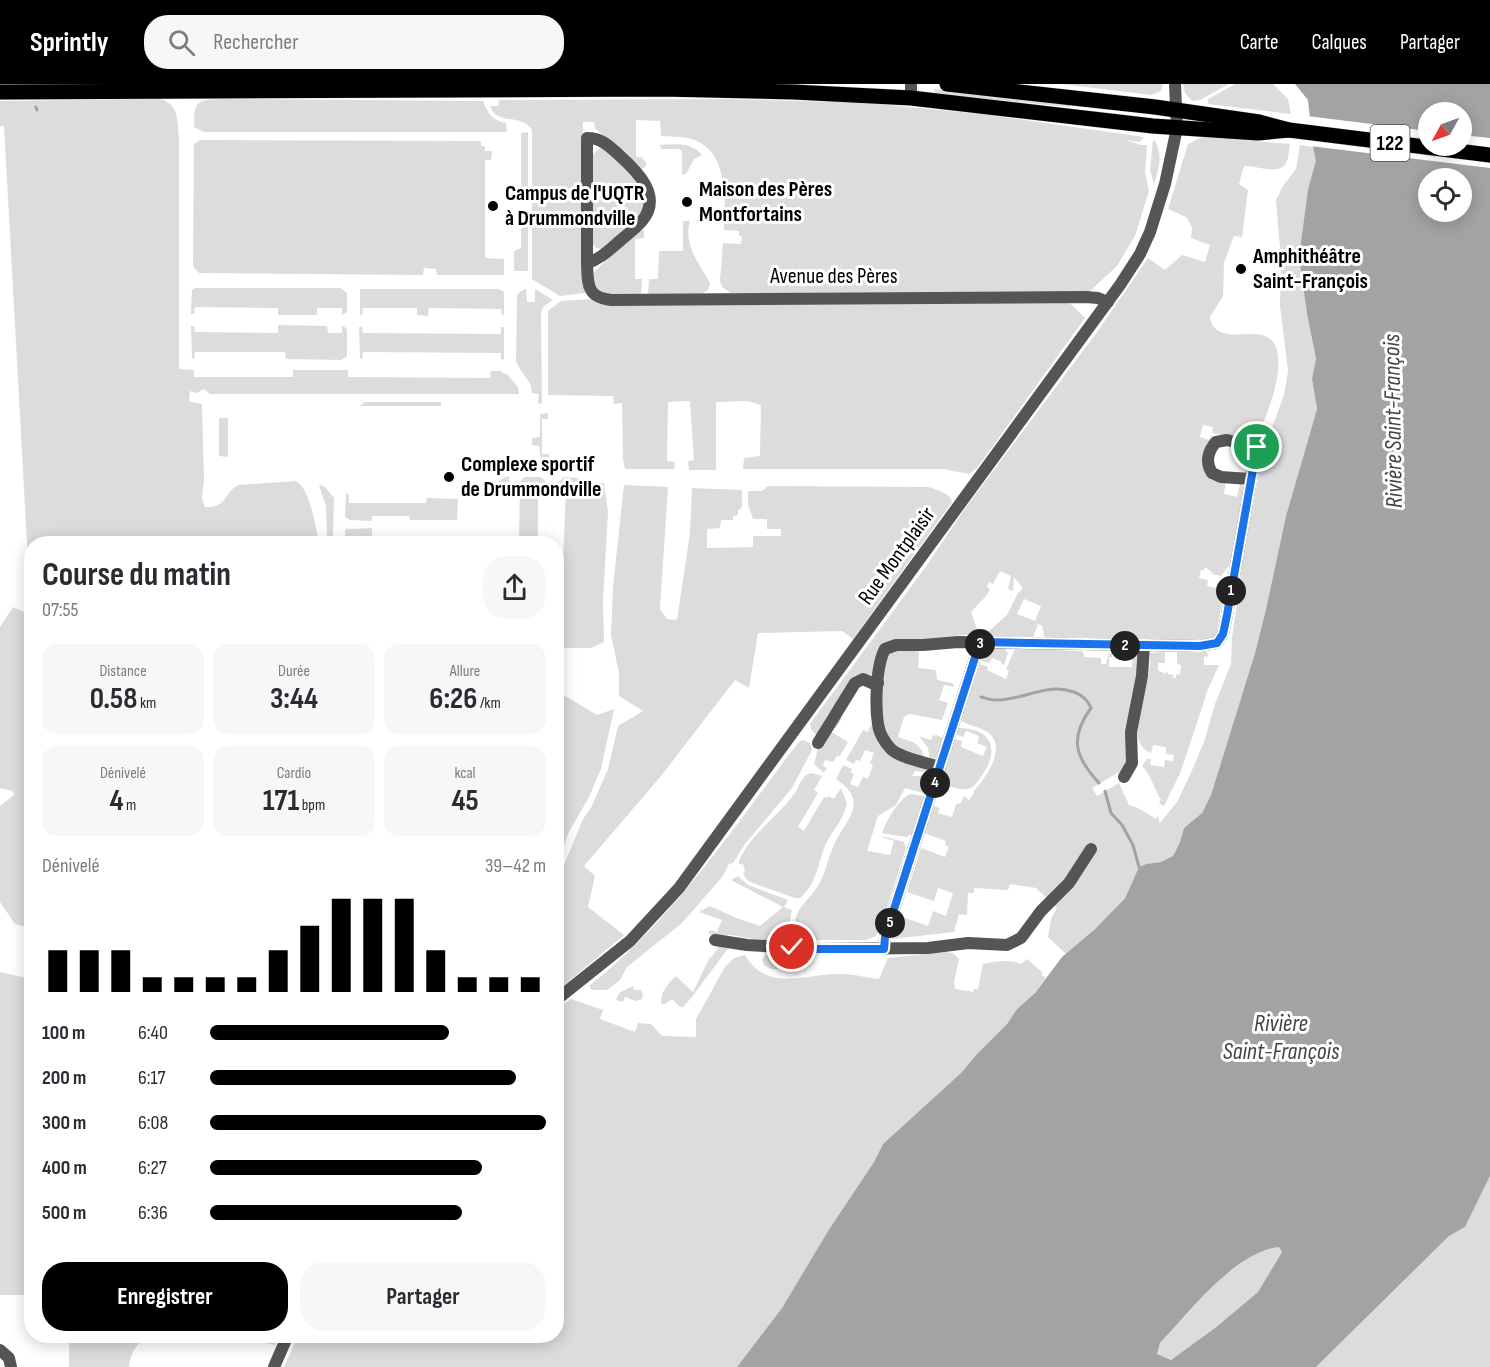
<!DOCTYPE html>
<html lang="fr">
<meta charset="utf-8">
<style>
body{margin:0;font-family:"Sofia Sans Condensed",sans-serif;background:#f7f7f7;color:#2b2b33;height:100vh;display:flex;flex-direction:column;font-size:22px;white-space:nowrap}
*{box-sizing:border-box;margin:0}
p{font-size:20px;color:#7c7c81}
.icon{flex:none;width:33px;height:33px;fill:none;stroke:currentColor;stroke-width:2;stroke-linecap:round;stroke-linejoin:round}
.map{position:relative;flex:1;overflow:hidden}
.panel{position:absolute;left:24px;top:452px;width:540px;height:807px;display:flex;flex-direction:column;background:#fff;border-radius:24px;box-shadow:0 3px 15px #0003}
.panel>*{flex:none}
.needle{width:39px;rotate:230deg}
.fabs{position:absolute;left:1418px;top:18px;display:grid;gap:12px}
.fabs a{display:grid;place-items:center;width:54px;height:54px;border-radius:50%;background:#fff;box-shadow:0 3px 15px #0003;font-size:30px}
.pin{position:absolute;display:grid;place-items:center;width:51px;height:51px;color:#fff;margin:-26px;border:3px solid #fff;border-radius:50%;box-shadow:0 2px 6px #0007}
.km{position:absolute;width:30px;height:30px;margin:-15px;border-radius:50%;background:#222;color:#fff;font-size:16px;line-height:30px;text-align:center}
.round{display:grid;place-items:center;flex:none;width:63px;height:63px;border-radius:24px;background:#f7f7f7}
.head{display:flex;align-items:center;justify-content:space-between;height:102px;padding:0 18px}
h1{font-size:33px;font-weight:700;line-height:45px}
.metrics{display:grid;grid-template-columns:repeat(3,1fr);gap:9px;height:102px;padding:6px 18px}
.metrics div{display:grid;align-content:center;border-radius:15px;background:#f7f7f7;text-align:center}
.metrics b{font-size:30px;font-weight:700}
.metrics small{font-size:16px;font-weight:400}
.metrics p{font-size:16px}
.chart{height:168px;padding:12px 18px}
.chart p{display:flex;justify-content:space-between}
.chart svg{width:100%;height:108px;margin-top:6px;stroke:#000;stroke-width:6}
.button{display:flex;gap:12px;margin-top:auto;padding:12px 18px}
.button a{flex:1;height:69px;border-radius:24px;background:#000;color:#fff;font-size:24px;font-weight:700;line-height:69px;text-align:center}
.button a+a{background:#f7f7f7;color:#2b2b33}
ul{padding:0 18px;list-style:none;font-size:20px}
li{display:grid;grid-template-columns:96px 72px 1fr;align-items:center;height:45px}
li i{height:15px;border-radius:8px;background:#000}
header{display:flex;align-items:center;gap:36px;box-sizing:border-box;height:84px;padding:0 30px;background:#000;color:#fff}
header strong{font-size:28px}
nav{display:flex;gap:33px;margin-inline-start:auto;font-size:21px}
.search{width:420px;height:54px;background:#f7f7f7;display:flex;align-items:center;gap:15px;box-sizing:border-box;padding:0 21px;border-radius:24px;color:#7c7c81;font-size:22px}
.map>svg:first-child{display:block}
</style>
<header>
<strong>Sprintly</strong>
<div class="search"><svg class="icon" aria-label="search" viewBox="0 0 24 24"><circle cx="10" cy="10" r="6"/><path d="M15 15l6 6"/></svg>Rechercher</div>
<nav><a>Carte</a><a>Calques</a><a>Partager</a></nav>
</header>
<div class="map">
<svg width="1490" height="1283" viewBox="0 0 1490 1283">
<rect width="100%" height="100%" fill="#fff"/>
<g fill="#dcdcdc" fill-rule="evenodd">
<path d="M1061 0H1163L1161 7 1151 11Z"/>
<path d="M1183 0H1229L1200 16 1192 17 1185 9Z"/>
<path d="M1235 0H1273L1288 15 1291 30 1208 20V15Z"/>
<path d="M935 5 1071 20 1070 23 934 10Z"/>
<path d="M160 15C179 20 177 36 179 53V285L194 286V293H293V286H348V293L490 294 491 287H502V289L507 290 518 303 519 310H210L204 305 196 309 190 307 189 317 202 320 204 396 202 415 205 423C227 424 223 410 238 401L296 397C310 405 316 443 319 459H32L31 844 15 840 0 818V722L14 711 13 707 0 704V543L13 523 31 531 4 42H0V17Z"/>
<path d="M220 15 483 17C488 30 492 36 506 39L507 48H204L194 43C194 18 195 16 220 15Z"/>
<path d="M725 15 868 19 990 31 1144 53 1140 58 1125 56 1141 61H1147L1145 89 1149 107 1135 152 1117 182 1089 208 731 209 722 203 720 197 723 159 741 160 742 152H739V147L724 146C725 118 729 72 697 57 686 52 673 53 661 52L660 37 636 36V73H641L646 78V82L642 85 599 48 595 44 594 38H583L582 193 585 209 560 212 532 195V46C521 29 497 42 490 22H498L499 16Z"/>
<path d="M528 48V111H521V49Z"/>
<path d="M1207 53 1290 60C1289 65 1289 74 1286 79 1279 92 1256 81 1244 82L1239 100 1248 106 1242 153 1234 152 1224 179 1223 212 1210 233C1214 260 1248 246 1265 252 1295 263 1267 335 1256 353L1246 356 1212 349 1213 343 1203 341 1200 353 1209 356 1211 351 1215 355 1207 360C1203 374 1203 384 1211 396L1226 397 1224 410 1237 413 1240 400 1245 403 1230 480 1221 492 1212 490V488L1205 483 1204 486H1201L1199 494 1208 496 1207 502 1224 506 1216 553 1208 555 1180 557 1048 556 1044 552 1042 542 1038 540 1033 554H991L988 548 1007 531 1018 509 1023 504 1014 493 1013 507 1008 505 1011 492 1000 487 993 500 989 498 987 503 990 505 986 512 971 528 977 545 974 546 972 550 890 559 876 594 856 593 826 633 820 650 816 651 811 645 810 640 927 481 964 426 1100 244 1148 174 1165 186 1182 171 1205 178 1210 161 1191 154 1192 143 1186 133 1168 125 1188 60 1200 54ZM1024 515 1041 522 1035 537 1017 530Z"/>
<path d="M200 56 481 57V62H485V67H492L491 76H485V174L504 175V191H437L436 185 424 184 423 191 199 189 193 182 194 60Z"/>
<path d="M1153 56 1155 57C1163 71 1159 85 1154 100L1150 86Z"/>
<path d="M660 61C677 60 691 58 702 71L694 75 686 90 682 91V68L680 65H661Z"/>
<path d="M1300 61 1313 63 1317 77 1308 105 1299 173 1307 230 1316 276 1312 295 1317 325 1286 432 1266 525 1255 569 1211 711 1202 729 1184 744 1180 758 1173 772 1162 778 1146 780 1139 783 1125 813 1095 845 1066 870 1048 853 1051 835 1057 824 1036 804 1010 800 1008 806 974 804V809H968L967 831 959 830 954 848 892 855 900 832 928 842 933 827 946 832 953 809 938 804 934 817 907 808 921 764 945 773 949 763 945 761 946 757 924 749 934 722 940 724 938 729 952 733 956 720 961 719 964 712 969 716 974 709 973 708C985 695 1009 662 987 648 979 642 968 642 960 636L980 580 988 583 987 586 1006 595 1009 587 1006 585 1015 565 1082 567 1085 573 1101 574V580H1106L1109 569H1112V573H1109V583H1132V569L1139 568 1128 673 1121 687 1092 704 1097 712 1119 699 1129 721C1140 724 1146 729 1156 735L1158 732 1160 739 1177 718 1190 691 1204 658 1215 620 1231 580 1232 554 1244 467 1264 365 1284 311 1288 287 1280 221 1281 176 1276 116 1283 102 1296 85Z"/>
<path d="M602 63 642 100 645 121 639 134 602 165 596 164 591 158 592 72 598 65Z"/>
<path d="M683 137H690C683 161 699 179 710 199L708 206 699 211H648L649 195H658L659 167H683Z"/>
<path d="M521 143H528V187H514V167L521 164Z"/>
<path d="M638 146H644V154L635 155V195H642L641 211 606 212 595 206 592 194 593 189Z"/>
<path d="M195 204H341L347 209V228L342 231V224H317V231H278V224L195 223 194 230H191L192 206Z"/>
<path d="M360 205H499L504 208V231H502L501 225 429 224 428 232 417 231V224H363L362 231H360Z"/>
<path d="M526 205 527 218H535V205L553 216 543 223 541 229 542 320 538 319 539 310 532 309C532 296 520 289 516 277L517 212 519 208Z"/>
<path d="M592 215 1064 217 1072 221 1085 234 977 384 969 390 943 385H743L744 374 760 372 761 321 747 317 716 318V386H689L688 377 694 376 690 317 668 318 667 377 675 378 674 385H625L623 375 622 319 614 320 613 312 548 311V227L561 217Z"/>
<path d="M278 241 327 242 328 249H342V242H344L347 246V272L341 276 286 275 285 268H195L194 275 192 274 191 242H194L195 248 278 249Z"/>
<path d="M359 243H362L363 249 501 250V243H504V276L501 275V269L363 268 362 275H360Z"/>
<path d="M365 318H441V322H360Z"/>
<path d="M548 329V335H542V370H549V374L544 379H538L534 376 541 377 539 362 532 361V354L540 353V330Z"/>
<path d="M219 334H228V373L219 372Z"/>
<path d="M509 392V413L494 412C495 401 498 395 509 392Z"/>
<path d="M525 393H541L546 398V404L538 405V459H519L520 398Z"/>
<path d="M564 393 580 394 581 398 604 399 608 428 603 517 604 558 591 564H557V525L561 524 566 405 558 404V398Z"/>
<path d="M319 401 324 402 334 414 333 451 335 459H328L327 455 326 422Z"/>
<path d="M624 401 668 403 660 525 667 535 677 536 690 449 692 404 742 406V423L738 427V431L733 432V436H721L720 444 707 445V464L753 463V452H781V445H767V435H753L749 423H748V407H762L768 402 928 403C937 406 949 408 952 418L853 555 842 547 758 549 749 604 735 596 661 692 584 782 595 792 588 823 624 851 557 907V798L583 735 591 724 608 685 618 642 643 627 619 612V589L611 551 613 503Z"/>
<path d="M346 410H349V419H426L427 414 458 415 457 436H410L409 432H372V437L350 436 345 433Z"/>
<path d="M372 444V458L382 459H346L345 447 347 445Z"/>
<path d="M1004 564 1008 569 1004 581 1001 580 1002 578 992 574 989 579 981 577 986 565Z"/>
<path d="M905 565 919 568 918 584 936 586 937 596 952 599 954 601 953 603 944 601 939 616 948 619 942 636 910 630 904 633 898 653C913 658 920 658 925 675 916 672 901 670 893 664 872 646 883 593 886 568Z"/>
<path d="M1177 567 1207 568 1208 572 1204 573V581H1219L1208 605 1181 687 1164 722 1159 719 1161 716C1154 704 1151 691 1142 682L1147 675H1151L1150 681 1164 683 1165 676 1173 677 1174 671 1166 670V663L1153 661 1151 669C1123 659 1146 610 1149 589 1150 582 1150 576 1150 569L1165 568V579H1158V587L1163 588V590L1168 588V590L1173 591V594H1176V591L1180 590 1181 581 1177 580Z"/>
<path d="M557 607 597 631 614 625 601 685 589 713 569 748 557 780Z"/>
<path d="M839 632 842 634 836 644 833 643 830 647 848 658 840 672H837L833 678 825 676 823 682 827 684 824 689 814 680 819 661Z"/>
<path d="M871 640 882 659 931 686 923 688 915 687 912 692H929L926 708 923 709 905 704 896 721 878 732 867 767 890 771 894 757 881 753H886L904 758 906 764 880 846 876 852 866 856H799C787 827 806 822 819 800 826 788 828 773 834 761 845 736 871 719 836 695L843 681 852 685 851 688 854 690 850 700 858 703 863 693 868 695 873 681 870 679 874 669 865 666 860 677 856 676 854 680 846 676 863 646 868 648Z"/>
<path d="M959 644C991 644 1000 665 983 690 979 695 976 702 970 704 965 707 958 704 952 703 946 702 944 702 940 697L954 657 955 655 962 657 961 663 983 672 987 663 977 659 979 652 966 647 963 653 956 650Z"/>
<path d="M936 651 943 654 937 674 930 676 928 664 919 652 931 656 933 652Z"/>
<path d="M804 656 811 660 812 666 792 704 745 760 733 779 729 780 723 792 682 839 627 883 620 896 607 906H592L589 902C670 838 729 750 791 668L800 657Z"/>
<path d="M811 689 822 692 814 706 818 709 798 743 804 747 824 713 827 714 828 712 834 715 841 704 847 719C843 738 832 746 825 762 817 781 817 800 800 814H795L753 799 747 796 743 789 745 787 743 780H739V777C750 750 778 733 794 710 800 703 801 691 811 689Z"/>
<path d="M910 710 925 712 912 750 906 753 882 749C886 737 898 716 910 710Z"/>
<path d="M738 792 748 801 788 816 784 823 792 826 790 835 791 856H758L731 851 718 852 708 850 710 846 717 848 722 836 699 828 710 822 736 834 760 842 783 823 731 796Z"/>
<path d="M721 859 729 863 692 913 683 923H680L672 915 665 920H661C661 907 667 901 676 892L693 908 709 875 708 874 712 873Z"/>
<path d="M785 868 786 885H771L764 881 762 875 767 869Z"/>
<path d="M946 868 953 869 959 875 954 898 955 905 973 908 974 905H978L983 880C997 877 1007 875 1021 880L1027 875 1043 889 1041 891 1046 893 1035 909 1017 925 1007 940 976 971 961 989 883 1060 874 1078 828 1147 782 1224 737 1283H284L298 1251H556V926L571 915 603 926 600 935 635 948 638 939 651 940 662 952 696 953V935L725 883 734 874 745 871C768 910 805 889 842 890 855 890 867 894 879 895L888 874Z"/>
<path d="M0 888 31 895V1211H0Z"/>
<path d="M633 902 634 906H641L643 911 642 915 636 917 625 913 623 918 616 916 619 909Z"/>
<path d="M1490 1092V1283H1316L1449 1152 1465 1143Z"/>
<path d="M1279 1163 1282 1168 1258 1208 1215 1244 1171 1276 1157 1270 1160 1259C1193 1226 1231 1170 1279 1163Z"/>
<path d="M69 1251H146C137 1260 130 1270 129 1283H69Z"/>
<path d="M231 1251H279L275 1261Z"/>
</g>
<path fill="#a3a3a3" fill-rule="evenodd" d="M1295 0H1490V1092L1465 1143 1449 1152 1316 1283H737L782 1224 828 1147 874 1078 883 1060 961 989 976 971 1007 940 1017 925 1035 909 1062 873 1095 845 1125 814 1139 783 1146 780 1161 778 1173 772 1180 758 1184 744 1202 729 1211 711 1255 569 1266 525 1286 432 1317 325 1312 295 1316 275 1307 230 1299 173 1308 105 1316 77 1313 63 1308 16ZM1428 28H1461V62H1428ZM1428 94H1461V128H1428ZM1279 1163 1282 1168 1258 1208 1215 1244 1171 1276 1157 1270 1160 1259C1191 1227 1233 1169 1279 1163Z"/>
<path fill="#fff" d="M1307 32 1428 47V62H1461V51L1490 54V84L1310 62Z"/>
<g fill="none" stroke-linecap="round" stroke-linejoin="round">
<g stroke="#a3a3a3" stroke-width="3">
<path d="M36 23 37 26"/>
<path d="M981 613C985 614 990 616 995 616 1023 617 1045 598 1074 608 1082 611 1088 616 1091 624 1069 654 1075 673 1099 699"/>
<path d="M1105 707 1111 729 1122 741 1133 761 1139 783"/>
</g>
<defs>
<g id="major">
<path d="M947 0 1155 23 1259 38 1289 46 1490 71"/>
<path d="M0 8 661 5 794 8 911 14 1153 42 1258 49 1289 46"/>
</g>
</defs>
<use href="#major" stroke="#dbdbdb" stroke-width="16"/>
<g stroke="#555" stroke-width="12">
<path d="M911 14V0"/>
<path d="M587 54C602 54 609 62 619 71 637 87 663 112 642 137 636 144 628 150 621 156 610 165 601 175 587 179Z"/>
<path d="M587 179C588 200 586 213 611 216L1086 213 1098 214 1108 218"/>
<path d="M818 659 855 599 863 595 874 600 878 599"/>
<path d="M940 683C927 679 900 674 891 665 885 659 879 649 878 640 875 622 876 581 885 565L896 561H923L958 558 1200 562 1217 559 1223 550 1227 531 1257 363 1227 356 1216 358C1208 367 1205 378 1212 389L1221 393 1250 395"/>
<path d="M1124 693 1132 679 1131 648 1142 592 1144 562"/>
<path d="M715 856 747 861 816 865 928 864 968 859 1007 861 1021 854 1041 827 1069 799 1091 765"/>
<path d="M884 865 885 853 980 558"/>
<path d="M556 916 630 857 679 804 1120 201 1140 170 1150 148 1165 100 1177 44 1175 0"/>
<path d="M0 1266 9 1274 11 1283"/>
<path d="M274 1283 288 1251"/>
</g>
<use href="#major" stroke="#000" stroke-width="15"/>
</g>
<g fill="none" stroke-linecap="round" stroke-linejoin="round">
<defs>
<path id="route" d="M792 863 816 865H884L885 853 980 558 1200 562 1217 559 1223 550 1227 531 1257 363"/>
</defs>
<use href="#route" stroke="#fff" stroke-width="12"/>
<use href="#route" stroke="#1a73e8" stroke-width="8"/>
</g>
<g fill="#000" stroke="#fff" stroke-width="2">
<circle cx="687" cy="118" r="6"/>
<circle cx="493" cy="122" r="6"/>
<circle cx="1241" cy="185" r="6"/>
<circle cx="449" cy="393" r="6"/>
</g>
<g text-anchor="middle" dominant-baseline="central" stroke-width="6" stroke-linejoin="round" paint-order="stroke">
<rect fill="#fff" stroke="#4c4c4c" stroke-width="1.5" x="1370.5" y="41" width="39" height="36" rx="4.5"/>
<g font-size="21" font-weight="bold" fill="#000">
<text x="1390" y="59">122</text>
</g>
<g font-size="22" font-weight="bold" fill="#000" stroke="#fff" text-anchor="start">
<text x="699" y="105">Maison des Pères<tspan x="699" dy="25">Montfortains</tspan></text>
<text x="505" y="109">Campus de l'UQTR<tspan x="505" dy="25">à Drummondville</tspan></text>
<text x="1253" y="172">Amphithéâtre<tspan x="1253" dy="25">Saint-François</tspan></text>
<text x="461" y="380">Complexe sportif<tspan x="461" dy="25">de Drummondville</tspan></text>
</g>
<g font-size="22" fill="#000" stroke="#fff">
<text x="834" y="192">Avenue des Pères</text>
<text transform="translate(897 472) rotate(-54)">Rue Montplaisir</text>
</g>
<g font-size="24" font-style="italic" fill="#444" stroke="#fff">
<text transform="translate(1393 337) rotate(-91)">Rivière Saint-François</text>
<text x="1281" y="939">Rivière<tspan x="1281" dy="28">Saint-François</tspan></text>
</g>
</g>
</svg>
<div class="fabs">
<a><svg class="needle" viewBox="-14 -14 28 28"><path d="M0-13l5 13h-10z" fill="#e53935"/><path d="M0 13l5-13h-10z" fill="#7c7c81"/></svg></a>
<a><svg class="icon" aria-label="locate" viewBox="0 0 24 24"><circle cx="12" cy="12" r="6"/><path d="M12 2v4M12 18v4M2 12h4M18 12h4"/></svg></a>
</div>
<div class="pin" style="left:1257px;top:363px;background:#1e9e55"><svg class="icon" aria-label="arrive" viewBox="0 0 24 24"><path d="M6 21V4h12l-3 4 3 4H6"/></svg></div>
<div class="pin" style="left:792px;top:863px;background:#d93025"><svg class="icon" aria-label="check" viewBox="0 0 24 24"><path d="M5 12l5 5 9-10"/></svg></div>
<b class="km" style="left:1231px;top:507px">1</b>
<b class="km" style="left:1125px;top:562px">2</b>
<b class="km" style="left:980px;top:560px">3</b>
<b class="km" style="left:935px;top:699px">4</b>
<b class="km" style="left:890px;top:839px">5</b>
<section class="panel">
<div class="head"><div><h1>Course du matin</h1><p>07:55</p></div><a class="round"><svg class="icon" aria-label="share" viewBox="0 0 24 24"><path d="M12 15V3M7 8l5-5 5 5M5 13v7h14v-7"/></svg></a></div>
<div class="metrics">
<div><p>Distance</p><b>0.58<small> km</small></b></div>
<div><p>Durée</p><b>3:44</b></div>
<div><p>Allure</p><b>6:26<small> /km</small></b></div>
</div>
<div class="metrics">
<div><p>Dénivelé</p><b>4<small> m</small></b></div>
<div><p>Cardio</p><b>171<small> bpm</small></b></div>
<div><p>kcal</p><b>45</b></div>
</div>
<div class="chart"><p><span>Dénivelé</span>39–42 m</p>
<svg viewBox="0 0 160 44" preserveAspectRatio="none"><path d="M5 44V27M15 44V27M25 44V27M35 44V38M45 44V38M55 44V38M65 44V38M75 44V27M85 44V17M95 44V6M105 44V6M115 44V6M125 44V27M135 44V38M145 44V38M155 44V38"/></svg>
</div>
<ul>
<li><b>100 m</b>6:40<i style="width:71%"></i></li>
<li><b>200 m</b>6:17<i style="width:91%"></i></li>
<li><b>300 m</b>6:08<i style="width:100%"></i></li>
<li><b>400 m</b>6:27<i style="width:81%"></i></li>
<li><b>500 m</b>6:36<i style="width:75%"></i></li>
</ul>
<div class="button"><a>Enregistrer</a><a>Partager</a></div>
</section>
</div>
